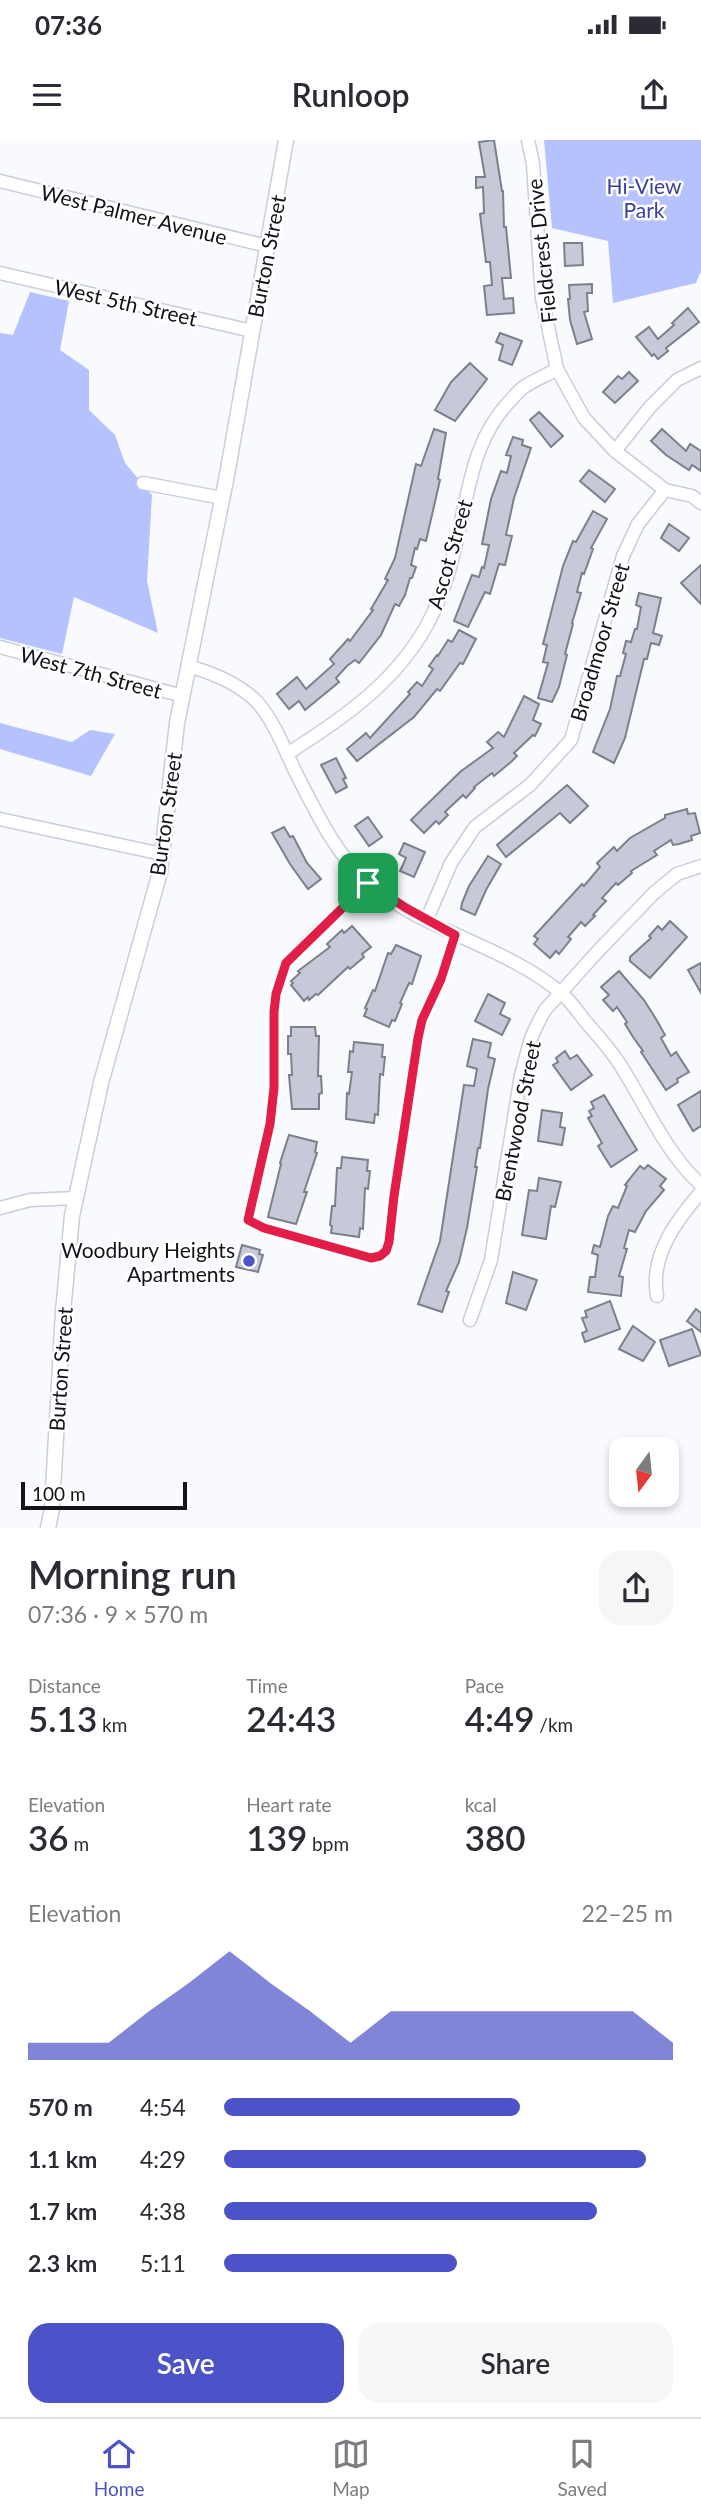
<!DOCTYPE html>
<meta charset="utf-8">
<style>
body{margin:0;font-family:Lato,sans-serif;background:#f7f7f7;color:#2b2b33;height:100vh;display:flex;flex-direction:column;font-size:26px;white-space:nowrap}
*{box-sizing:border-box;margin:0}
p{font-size:23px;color:#7c7c81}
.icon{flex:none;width:38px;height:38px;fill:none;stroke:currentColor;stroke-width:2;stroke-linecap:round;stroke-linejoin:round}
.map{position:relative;height:1388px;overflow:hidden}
.sheet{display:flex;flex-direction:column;background:#fff;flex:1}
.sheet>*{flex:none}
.needle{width:46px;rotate:195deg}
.fabs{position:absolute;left:609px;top:1297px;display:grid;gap:14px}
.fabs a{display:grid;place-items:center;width:70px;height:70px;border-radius:14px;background:#fff;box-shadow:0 4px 10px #0003;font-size:35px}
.scale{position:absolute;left:21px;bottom:18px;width:166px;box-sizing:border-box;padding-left:7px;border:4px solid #121318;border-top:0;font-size:19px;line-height:24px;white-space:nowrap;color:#121318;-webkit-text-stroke:5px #fff;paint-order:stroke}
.pin{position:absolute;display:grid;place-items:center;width:60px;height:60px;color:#fff;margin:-30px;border-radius:14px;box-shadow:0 4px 10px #0006}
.round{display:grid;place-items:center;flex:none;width:74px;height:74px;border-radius:21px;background:#f7f7f7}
.summary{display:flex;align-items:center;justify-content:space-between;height:119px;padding:0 28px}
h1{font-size:38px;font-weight:600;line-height:52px}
.metrics{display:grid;grid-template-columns:repeat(3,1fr);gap:10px;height:119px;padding:7px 28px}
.metrics div{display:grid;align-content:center}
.metrics b{font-size:35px;font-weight:600}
.metrics small{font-size:19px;font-weight:400}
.metrics p{font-size:19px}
.chart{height:196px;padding:14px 28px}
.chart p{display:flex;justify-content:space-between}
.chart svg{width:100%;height:126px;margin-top:7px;fill:#4c52c8;opacity:.7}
.action{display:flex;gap:14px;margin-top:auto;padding:14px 28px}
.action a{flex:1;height:80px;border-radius:21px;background:#4c52c8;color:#fff;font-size:28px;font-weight:600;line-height:80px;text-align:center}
.action a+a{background:#f7f7f7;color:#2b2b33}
ul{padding:0 28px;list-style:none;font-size:23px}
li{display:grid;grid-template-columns:112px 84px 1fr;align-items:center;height:52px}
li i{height:18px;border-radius:9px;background:#4c52c8}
.status{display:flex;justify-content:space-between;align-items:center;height:49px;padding:0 35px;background:#fff;direction:ltr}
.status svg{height:19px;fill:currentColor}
header{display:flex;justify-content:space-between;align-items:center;height:91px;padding:0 28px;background:#fff;font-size:32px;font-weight:600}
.tabs{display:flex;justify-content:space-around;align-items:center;height:98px;border-top:2px solid #e1e1e2;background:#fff;font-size:19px;color:#7c7c81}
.tabs a{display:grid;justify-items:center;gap:4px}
.tabs .active{color:#4c52c8}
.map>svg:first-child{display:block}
</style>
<div class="status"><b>07:36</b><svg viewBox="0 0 49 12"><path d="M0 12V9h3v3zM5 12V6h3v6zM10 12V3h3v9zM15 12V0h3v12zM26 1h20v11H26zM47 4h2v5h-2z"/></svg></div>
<header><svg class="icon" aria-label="menu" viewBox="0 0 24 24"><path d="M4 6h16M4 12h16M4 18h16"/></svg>Runloop<svg class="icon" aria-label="share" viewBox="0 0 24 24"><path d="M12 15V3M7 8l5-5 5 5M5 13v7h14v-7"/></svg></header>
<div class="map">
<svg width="701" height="1388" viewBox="0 0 701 1388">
<rect width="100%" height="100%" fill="#f9fafd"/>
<g fill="#b6c2fe">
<path d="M544 0H701V131L696 143 613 163 608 101 552 88Z"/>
<path d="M30 152 69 161 60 210 89 230V270L115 295 125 323 152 355 147 441 158 493 74 457 62 514 0 498V193L13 195Z"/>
<path d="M0 583 72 602 90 590 115 594 91 636 0 609Z"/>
</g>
<g fill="#c6c9d7" stroke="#7c7f8c" stroke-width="2">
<path d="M494 0 502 51H503L504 87H506L511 138H502L504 159 513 158 514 173 487 175 484 146 492 145 490 122H486L480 74 484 73 483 47 476 48V37H485L479 2Z"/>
<path d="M564 103H582L583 125 565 126Z"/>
<path d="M592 144V153H587L588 171 584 172 592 199 577 204 570 180 568 159H570L569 145Z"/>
<path d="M688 168 699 182 666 208 668 211 658 219 654 214 652 216 636 197 649 187 658 199 674 185 672 183Z"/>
<path d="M500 193 522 201 512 225 499 220 503 205 496 202Z"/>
<path d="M470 223 487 239 455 281 435 270 451 242Z"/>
<path d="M629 232 638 241 615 263 603 252 618 236 622 239Z"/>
<path d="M539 272 563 296 551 307 530 280Z"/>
<path d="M434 289 446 293 438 339 440 340 426 401 420 399 417 409 415 408 411 425 416 427 412 438H410L405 455 399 466 395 464 381 495 359 523 355 520 347 526 336 538 339 542 305 570 299 561 289 569 277 554 297 537 306 549 334 524 330 519 348 499 350 501 373 470 371 469 388 440 385 439 395 418 416 324 421 326Z"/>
<path d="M662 289 686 311 690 304 701 311V331L692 325 689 330 666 315 651 301Z"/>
<path d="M513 297 523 300 522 305 531 308 514 358 506 395 512 396 505 425 499 424 490 454 485 452 468 487 454 481 472 435 479 437 482 427 484 428 489 405 482 404 491 359 501 331 507 333 511 316 506 315Z"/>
<path d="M589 330 615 349 605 362 580 341Z"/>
<path d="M593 371 607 379 591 408 593 409 584 434 582 433 577 452 581 453 572 483 573 484 565 514 567 515 559 547 552 562 538 558 548 523 543 522 547 505 543 504 563 426 573 401 576 402Z"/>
<path d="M669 384 689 398 679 411 661 398Z"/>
<path d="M701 425V464L681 443Z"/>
<path d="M639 453 661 458 653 493 662 496 659 505 651 503 647 519H644L625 598 614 623 593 612 610 569 617 536H620L626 514 623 513 626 501 631 502 635 489H637L641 467 636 465Z"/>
<path d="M459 490 476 499 463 524 460 523 440 551 437 549 414 577 357 621 347 609 366 593 370 598 410 554 408 552 417 542 422 546 433 529 429 526 437 515 438 516 448 500 452 502Z"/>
<path d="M524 556 539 564 533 580 541 584 535 596 533 595 514 613 517 616 511 622 494 636 492 633 474 647 475 648 466 658 463 655 445 672 448 675 439 684 436 681 424 693 411 680 460 632 493 608 487 602 498 592 504 597Z"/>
<path d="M336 618 346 638 343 639 347 647 336 653 321 625Z"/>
<path d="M567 645 588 666 570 683 560 673 506 717 497 705Z"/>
<path d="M687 669 688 674 695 673 700 693 691 696 692 700 679 704 673 705 671 700 654 711 657 715 631 731 632 733 618 745 616 743 602 758 606 761 593 775 595 776 585 786 581 782 568 797 571 799 559 814 556 811 550 818 534 804 538 799 534 796 582 744 584 746 600 727 597 723 614 707 617 711 630 698 665 678V675Z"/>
<path d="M368 677 382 697 369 706 355 686Z"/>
<path d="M284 687 290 697 293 696 307 723 321 739 308 749 290 724 272 693Z"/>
<path d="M404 703 425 712 414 737 400 731 406 718 399 714Z"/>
<path d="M488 716 501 724 486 750 475 775 461 769 462 763 469 746Z"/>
<path d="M670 781 687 797 650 838 630 821V817L651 798 649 796 658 786 662 790Z"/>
<path d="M352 786 371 807 362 814 364 817 350 829 348 827 318 855 316 854 309 860 308 857 304 861 291 845 293 843 291 841 300 833 298 831 330 807 327 804 342 790 344 793Z"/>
<path d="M396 805 421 816 412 844 409 843 400 863 402 864 395 881 392 880 389 887 364 876 367 869 365 868 373 850 375 851 388 813 391 814Z"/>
<path d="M701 823V853L688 830Z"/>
<path d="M619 831 644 860 656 879 665 895 661 898 671 916 676 912 689 932 677 939 678 942 666 950 641 912 643 911 633 897 625 884 627 882 617 867 613 871 603 860 609 855 601 847Z"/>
<path d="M488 854 505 863 500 874 510 879 502 895 475 881Z"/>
<path d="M291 887H315L316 896H319L318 936H321L322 953 319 954V969H292L289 935H292L291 914H288V896H291Z"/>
<path d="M473 899 491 903 488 917 495 919 488 949 480 1008H478L475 1027H477L467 1088 459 1122 446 1151 449 1152 442 1172 418 1164 440 1101 464 945 474 946 477 929 467 926Z"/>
<path d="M354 902 383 905 382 917H385L383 935 380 934 378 975 375 974 374 983 346 979 347 953 349 954 352 932H348L350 911 353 912Z"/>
<path d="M565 911 570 919 577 915 592 935 571 950 553 925 558 922 556 918Z"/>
<path d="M701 951V986L693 991 678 965Z"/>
<path d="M604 955 637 1010 611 1027 598 1006 602 1003 588 978 592 976 589 971 594 968 591 962Z"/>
<path d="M542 970 562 973 560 987 565 988 562 1005 538 1001Z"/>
<path d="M289 995 317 1002 315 1012 317 1013 304 1052H307L296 1084 268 1077 281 1024 280 1023Z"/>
<path d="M342 1017 368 1020 367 1031H370L368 1049 365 1048 363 1089 360 1088 359 1097 331 1093 332 1086 330 1085 332 1066H335L337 1028H341Z"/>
<path d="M648 1025 666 1039 660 1046 664 1050 646 1071 635 1092 629 1090 624 1108 627 1109 619 1136 623 1137 621 1156 588 1152 590 1137H595L598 1115 592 1113 594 1105 600 1107 608 1076 613 1066 618 1068 627 1046 625 1045 640 1026 644 1029Z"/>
<path d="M539 1038 561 1042 555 1067 551 1066 546 1099 522 1095 529 1050 537 1051Z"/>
<path d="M242 1105 260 1110 259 1114 263 1115 258 1132 236 1127Z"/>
<path d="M513 1132 537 1140 526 1170 506 1163Z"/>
<path d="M610 1161 620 1189 585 1202 582 1193 587 1191 582 1178 587 1177 585 1171Z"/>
<path d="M696 1169 701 1173V1192L687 1181Z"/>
<path d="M633 1186 655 1202 643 1221 619 1209Z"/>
<path d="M692 1189 701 1215 669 1226 660 1200Z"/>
</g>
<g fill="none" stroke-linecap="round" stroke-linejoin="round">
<defs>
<path id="service" d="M368 743C350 760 294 806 285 825 267 866 277 909 274 952 270 992 259 1032 249 1072V1080L253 1084 371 1118 380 1116 385 1111 389 1102 394 1056 418 897 422 880 441 839 455 795"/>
<g id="minor">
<path d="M528 0 533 24 542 158 557 229 584 278 615 311 665 350 692 356 701 363"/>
<path d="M0 41 267 106"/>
<path d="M0 133 252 191"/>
<path d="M615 311 650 267 677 240 701 228"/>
<path d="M143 343 222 358"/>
<path d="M0 507 183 556"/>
<path d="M188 526C213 533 240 544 258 563 275 583 285 610 296 633 315 670 336 715 368 743 425 792 504 805 561 853 570 860 578 872 585 881 599 897 614 913 624 931 648 970 667 1014 701 1045"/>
<path d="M287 614C342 579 395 543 427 485 441 459 451 428 457 399 469 350 473 300 509 262 514 257 519 250 524 247 534 240 547 235 557 229"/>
<path d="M0 679 162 714"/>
<path d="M427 779 451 723 475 687 530 645 571 600 623 416 638 384 665 350"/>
<path d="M0 1068 30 1060 76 1058"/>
<path d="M657 1156C650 1115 676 1081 701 1052"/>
<path d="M470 1180 491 1120 521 935 531 898 538 883 545 870 599 810 654 753 677 734 701 726"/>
</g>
<path id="tertiary" d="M48 1388 52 1368 63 1172 72 1076 101 943 160 732 177 583 227 335 286 0"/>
</defs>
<use href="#service" stroke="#cacddb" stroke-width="9"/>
<use href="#minor" stroke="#cacddb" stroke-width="15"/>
<use href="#tertiary" stroke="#cacddb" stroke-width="17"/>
<use href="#service" stroke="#fff" stroke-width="6"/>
<use href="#minor" stroke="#fff" stroke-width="12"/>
<use href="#tertiary" stroke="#fff" stroke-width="14"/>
</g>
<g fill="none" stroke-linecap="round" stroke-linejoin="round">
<defs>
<path id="route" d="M368 743 406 768 455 795 441 839 422 880 418 898 394 1056 389 1102 386 1111 380 1116 371 1118 264 1088 248 1080 270 984 274 948V872L276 854 286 823Z"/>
</defs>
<use href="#route" stroke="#fff" stroke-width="14"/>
<use href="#route" stroke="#e11d48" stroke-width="9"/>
</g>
<circle fill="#4c52c8" stroke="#fff" stroke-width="2.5" cx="249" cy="1121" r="7"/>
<g text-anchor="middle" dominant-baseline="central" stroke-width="5" stroke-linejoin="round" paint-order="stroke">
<g font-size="21" fill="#3b419a" stroke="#fff">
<text x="644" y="45">Hi-View<tspan x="644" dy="24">Park</tspan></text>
</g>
<g font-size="21" fill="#121318" stroke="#fff">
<text transform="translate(134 74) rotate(14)">West Palmer Avenue</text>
<text transform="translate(541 111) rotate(-96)">Fieldcrest Drive</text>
<text transform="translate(266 116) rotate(-79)">Burton Street</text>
<text transform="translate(126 162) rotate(13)">West 5th Street</text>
<text transform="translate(449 414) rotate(-74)">Ascot Street</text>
<text transform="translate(599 502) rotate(-74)">Broadmoor Street</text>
<text transform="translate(91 532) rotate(15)">West 7th Street</text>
<text transform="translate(165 674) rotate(-82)">Burton Street</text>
<text transform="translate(517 981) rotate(-79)">Brentwood Street</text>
<text transform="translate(60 1229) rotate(-86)">Burton Street</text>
</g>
<g font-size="21" fill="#121318" stroke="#fff" text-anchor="end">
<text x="235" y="1109">Woodbury Heights<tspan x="235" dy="24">Apartments</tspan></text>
</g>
</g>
</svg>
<div class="fabs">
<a><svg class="needle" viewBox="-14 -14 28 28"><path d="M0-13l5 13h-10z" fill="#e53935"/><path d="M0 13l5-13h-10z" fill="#7c7c81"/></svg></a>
</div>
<div class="scale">100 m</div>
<div class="pin" style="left:368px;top:743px;background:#1e9e55"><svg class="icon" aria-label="arrive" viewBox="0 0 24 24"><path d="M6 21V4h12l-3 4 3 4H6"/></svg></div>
</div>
<section class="sheet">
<div class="summary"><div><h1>Morning run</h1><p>07:36 · 9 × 570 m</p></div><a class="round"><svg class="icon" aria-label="share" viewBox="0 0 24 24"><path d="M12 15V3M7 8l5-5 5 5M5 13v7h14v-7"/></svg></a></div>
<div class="metrics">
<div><p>Distance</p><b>5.13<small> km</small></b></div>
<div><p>Time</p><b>24:43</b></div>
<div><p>Pace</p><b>4:49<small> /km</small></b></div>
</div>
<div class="metrics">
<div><p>Elevation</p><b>36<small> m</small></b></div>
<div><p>Heart rate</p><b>139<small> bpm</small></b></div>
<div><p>kcal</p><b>380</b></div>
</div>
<div class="chart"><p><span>Elevation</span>22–25 m</p>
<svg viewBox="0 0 160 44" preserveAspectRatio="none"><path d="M0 44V38L10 38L20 38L30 27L40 17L50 6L60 17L70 27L80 38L90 27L100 27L110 27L120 27L130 27L140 27L150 27L160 38V44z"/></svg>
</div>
<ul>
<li><b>570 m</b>4:54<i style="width:66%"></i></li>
<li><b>1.1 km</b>4:29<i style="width:94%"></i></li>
<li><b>1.7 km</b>4:38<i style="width:83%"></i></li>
<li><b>2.3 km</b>5:11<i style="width:52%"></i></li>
</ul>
<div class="action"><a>Save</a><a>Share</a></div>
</section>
<nav class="tabs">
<a class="active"><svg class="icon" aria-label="home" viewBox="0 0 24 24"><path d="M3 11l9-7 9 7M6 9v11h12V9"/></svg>Home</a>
<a><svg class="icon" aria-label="map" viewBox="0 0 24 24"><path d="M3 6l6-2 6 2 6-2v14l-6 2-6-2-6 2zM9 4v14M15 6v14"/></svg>Map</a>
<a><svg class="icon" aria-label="saved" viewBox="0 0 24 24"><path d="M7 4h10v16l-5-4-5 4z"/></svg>Saved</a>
</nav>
